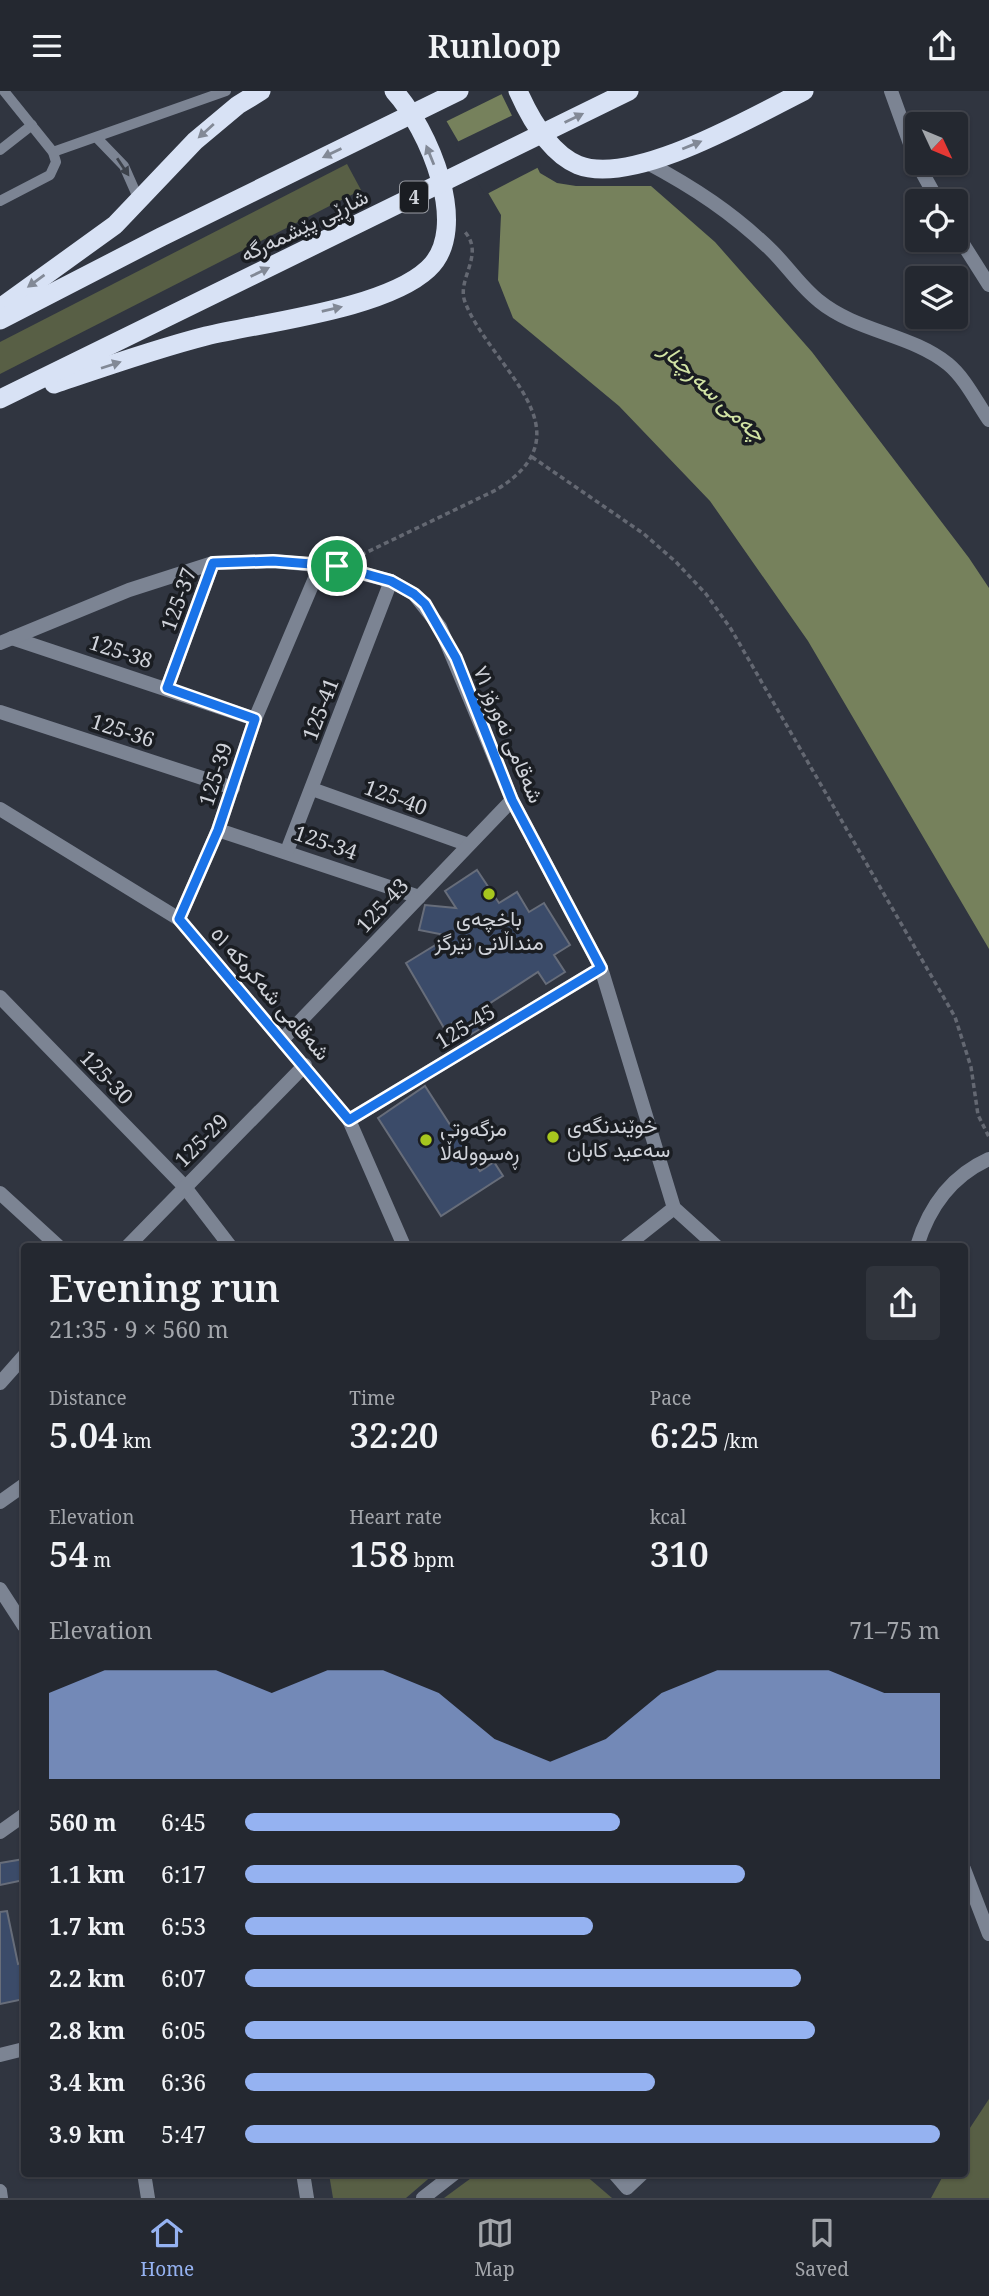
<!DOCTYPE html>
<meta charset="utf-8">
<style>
body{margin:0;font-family:"Noto Serif",Vazirmatn,serif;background:#30343c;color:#f1f3f6;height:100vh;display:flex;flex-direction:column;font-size:26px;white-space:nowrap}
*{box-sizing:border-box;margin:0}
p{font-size:23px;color:#a3a6ab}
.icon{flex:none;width:38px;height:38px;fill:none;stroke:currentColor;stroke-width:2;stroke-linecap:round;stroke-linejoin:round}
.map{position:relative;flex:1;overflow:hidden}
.panel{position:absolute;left:21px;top:1152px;width:947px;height:934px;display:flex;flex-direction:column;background:#242830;border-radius:7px;box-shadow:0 2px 5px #0004,0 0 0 2px #41444c}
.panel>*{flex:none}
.needle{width:46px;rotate:134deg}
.fabs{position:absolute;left:905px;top:21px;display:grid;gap:14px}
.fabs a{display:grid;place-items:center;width:63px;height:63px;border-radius:7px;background:#242830;box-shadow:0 2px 5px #0004,0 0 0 2px #41444c;font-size:35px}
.pin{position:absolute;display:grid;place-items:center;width:60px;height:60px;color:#fff;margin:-30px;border:4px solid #fff;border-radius:50%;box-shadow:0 2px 7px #0007}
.round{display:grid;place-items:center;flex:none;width:74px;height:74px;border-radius:7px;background:#30343c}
.summary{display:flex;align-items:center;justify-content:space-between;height:119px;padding:0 28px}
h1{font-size:38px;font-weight:600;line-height:52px}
.metrics{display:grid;grid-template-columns:repeat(3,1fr);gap:10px;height:119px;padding:7px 28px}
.metrics div{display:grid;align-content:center}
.metrics b{font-size:35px;font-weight:600}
.metrics small{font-size:19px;font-weight:400}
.metrics p{font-size:19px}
.chart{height:196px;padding:14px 28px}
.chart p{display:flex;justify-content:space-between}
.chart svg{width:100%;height:126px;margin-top:7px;fill:#95b2f1;opacity:.7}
ul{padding:0 28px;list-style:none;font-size:23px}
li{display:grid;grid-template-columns:112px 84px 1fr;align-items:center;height:52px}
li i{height:18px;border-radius:9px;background:#95b2f1}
header{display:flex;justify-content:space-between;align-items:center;height:91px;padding:0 28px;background:#242830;font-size:32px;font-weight:600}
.tabs{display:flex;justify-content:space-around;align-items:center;height:98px;border-top:2px solid #41444c;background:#242830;font-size:19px;color:#a3a6ab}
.tabs a{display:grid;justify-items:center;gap:4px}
.tabs .selected{color:#95b2f1}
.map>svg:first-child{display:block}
</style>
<header><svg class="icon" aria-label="menu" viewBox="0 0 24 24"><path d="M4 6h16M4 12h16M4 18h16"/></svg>Runloop<svg class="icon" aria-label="share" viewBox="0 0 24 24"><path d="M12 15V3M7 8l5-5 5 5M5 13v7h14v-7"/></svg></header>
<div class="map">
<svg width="989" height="2107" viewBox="0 0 989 2107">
<rect width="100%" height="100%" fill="#303540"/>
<g fill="#585f45">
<path d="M347 73 361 99 0 283V251Z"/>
<path d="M989 2008V2107H931L944 2083 964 2082V2046Z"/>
<path d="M478 2082 584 2083 612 2107H444Z"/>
<path d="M329 2083V2082L434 2083 406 2107H333Z"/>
</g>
<path fill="#76815c" d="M429 0H500L540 82 557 92 576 95H651L715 151 812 261 969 467 989 497V858L808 550 710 410 619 315 513 227 498 189 501 124Z"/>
<g fill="#303540">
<path d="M425 0H504V2L443 32Z"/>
<path d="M515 23 541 75 485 104 455 52Z"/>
</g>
<g fill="#3b4b69" stroke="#676d7a" stroke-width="2">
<path d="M477 779 499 812 517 801 529 821 544 812 570 854 554 864 565 881 546 893 538 881 478 920 488 933 470 944 459 928 444 937 406 872 450 845 419 839 425 814 456 817 445 800Z"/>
<path d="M425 995 480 1080 494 1071 503 1085 441 1125 378 1027Z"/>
<path d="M24 1768V1789L0 1794V1772Z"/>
<path d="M7 1820 18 1873 24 1871V1908L0 1913V1821Z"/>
</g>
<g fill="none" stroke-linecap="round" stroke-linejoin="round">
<g stroke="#646872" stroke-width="3.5" stroke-dasharray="5 3.5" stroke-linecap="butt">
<path d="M532 366 644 443 676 471 706 503 731 538 955 926 971 976 978 1024 989 1046"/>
<path d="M361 464 496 399C593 340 490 276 465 211 456 188 486 163 464 140"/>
</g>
<g stroke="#7c8493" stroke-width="10">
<path d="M97 47 124 75 139 109"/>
<path d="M0 59 32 34"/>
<path d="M53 61 226 0"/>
<path d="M0 110 50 84 56 71 53 61 4 0"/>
</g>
<g stroke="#7c8493" stroke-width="14">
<path d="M891 0 917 72 938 110"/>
<path d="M646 71C693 96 733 122 772 160 788 176 801 196 819 210 857 241 911 243 948 273 965 287 976 310 989 329"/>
<path d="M956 142 989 194"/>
<path d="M12 547 255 628"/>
<path d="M167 597 213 472"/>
<path d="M0 621 233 697"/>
<path d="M312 698 466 753"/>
<path d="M0 718 179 828 349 1029 404 1155"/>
<path d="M218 739 419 806"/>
<path d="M287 760 391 490"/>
<path d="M179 828 218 739 255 628 321 473"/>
<path d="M0 906 184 1095 230 1155"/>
<path d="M283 948 512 709"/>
<path d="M349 1029 601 877"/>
<path d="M0 1102 58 1155"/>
<path d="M128 1155 305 974"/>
<path d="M626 1155 674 1117"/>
<path d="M917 1155C929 1116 951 1085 989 1068"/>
<path d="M0 1292 24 1265"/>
<path d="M0 1411 24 1394"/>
<path d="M0 1498 24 1535"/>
<path d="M0 1741 24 1724"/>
<path d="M0 1964 24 1958"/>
<path d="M144 2082 148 2107"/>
<path d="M303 2082 307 2107"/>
<path d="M614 2082 627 2097 643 2082"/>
<path d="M0 2100 1 2107"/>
<path d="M423 2107 455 2082"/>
</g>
<g stroke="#7c8493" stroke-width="14">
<path d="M0 552 129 499 213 472 273 470 337 476 391 490 414 503 440 536 512 709 601 877 674 1117 716 1155"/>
<path d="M964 1778 989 1843"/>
</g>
<g stroke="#d8e2f5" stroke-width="19">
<path d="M518 0C530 27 549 62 578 74 633 96 754 25 804 0"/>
<path d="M0 217 115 134 195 50 238 14 261 0"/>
<path d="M0 229 161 146 459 0"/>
<path d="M54 293C104 276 155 258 206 245 265 231 385 218 428 178 472 138 428 37 394 0"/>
<path d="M0 308 629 0"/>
</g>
</g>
<defs><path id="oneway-solid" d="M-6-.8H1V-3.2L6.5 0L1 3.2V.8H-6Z" transform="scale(1.75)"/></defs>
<g fill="#828996">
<use href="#oneway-solid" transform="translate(574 27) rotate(-26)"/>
<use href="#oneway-solid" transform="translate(206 40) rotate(138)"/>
<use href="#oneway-solid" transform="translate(692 54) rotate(-22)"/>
<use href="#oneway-solid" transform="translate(332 62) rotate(154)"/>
<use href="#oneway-solid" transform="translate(430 64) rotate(-112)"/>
<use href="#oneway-solid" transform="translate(260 181) rotate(-26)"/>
<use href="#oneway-solid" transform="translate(36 190) rotate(144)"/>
<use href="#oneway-solid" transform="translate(332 218) rotate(-13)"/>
<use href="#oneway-solid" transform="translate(111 274) rotate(-18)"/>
</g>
<use fill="#3c414a" href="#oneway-solid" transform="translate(123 76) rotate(56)"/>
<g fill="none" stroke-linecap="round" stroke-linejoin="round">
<defs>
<path id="route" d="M273 470 337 475 391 490 414 503 425 513 456 567 512 709 601 877 349 1029 179 828 218 739 255 628 167 597 213 472Z"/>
</defs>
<use href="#route" stroke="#fff" stroke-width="14"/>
<use href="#route" stroke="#1a73e8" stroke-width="9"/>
</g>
<g fill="#a7c71e" stroke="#1a1d22" stroke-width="2.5">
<circle cx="489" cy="803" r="7"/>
<circle cx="553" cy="1046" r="7"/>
<circle cx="426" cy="1049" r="7"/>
</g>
<g text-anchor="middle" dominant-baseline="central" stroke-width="7" stroke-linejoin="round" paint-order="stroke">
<rect fill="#1a1d22" stroke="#999ca3" stroke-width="2" x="400" y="90.5" width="28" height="31" rx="5"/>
<g font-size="19" font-weight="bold" fill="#d0d3da">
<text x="414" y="106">4</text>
</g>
<g font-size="21" fill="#d0d3da" stroke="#1a1d22">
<text transform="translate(304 134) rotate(-26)">شاڕێی پێشمەرگە</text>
<text transform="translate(178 508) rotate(-70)">125-37</text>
<text transform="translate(121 560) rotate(18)">125-38</text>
<text transform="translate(320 618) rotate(-69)">125-41</text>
<text transform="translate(123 639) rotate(18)">125-36</text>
<text transform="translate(509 643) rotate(67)">شەقامی نەورۆز ٧١</text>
<text transform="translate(215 683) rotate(-72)">125-39</text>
<text transform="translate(396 706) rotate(20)">125-40</text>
<text transform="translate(326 751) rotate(19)">125-34</text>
<text transform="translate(382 814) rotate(-47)">125-43</text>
<text transform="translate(271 902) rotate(49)">شەقامی شەکرەکە ٥١</text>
<text transform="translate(465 935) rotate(-31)">125-45</text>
<text transform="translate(107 986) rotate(46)">125-30</text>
<text transform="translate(201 1049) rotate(-45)">125-29</text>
</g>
<g font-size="21" fill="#d0d3da" stroke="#1a1d22" text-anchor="start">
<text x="489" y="827" text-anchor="middle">باخچەی<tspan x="489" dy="24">منداڵانی نێرگز</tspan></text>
<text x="567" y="1034">خوێندنگەی<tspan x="567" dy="24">سەعید کابان</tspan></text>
<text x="440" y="1037">مزگەوتی<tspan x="440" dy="24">ڕەسوولەڵا</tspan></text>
</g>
<g font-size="23" font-style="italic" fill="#d2e4a5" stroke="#1a1d22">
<text transform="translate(714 300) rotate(43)">چەمی سەرچنار</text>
</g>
</g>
</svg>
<div class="fabs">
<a><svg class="needle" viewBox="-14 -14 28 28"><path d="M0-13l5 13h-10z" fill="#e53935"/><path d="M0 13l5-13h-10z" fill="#a3a6ab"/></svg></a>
<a><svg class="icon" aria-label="locate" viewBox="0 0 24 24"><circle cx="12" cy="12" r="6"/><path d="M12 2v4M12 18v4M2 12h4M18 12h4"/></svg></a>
<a><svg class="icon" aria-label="layers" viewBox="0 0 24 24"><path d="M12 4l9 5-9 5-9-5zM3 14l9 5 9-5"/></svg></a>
</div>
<div class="pin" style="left:337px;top:475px;background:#1e9e55"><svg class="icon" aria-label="arrive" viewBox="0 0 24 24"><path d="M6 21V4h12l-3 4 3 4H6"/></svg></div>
<section class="panel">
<div class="summary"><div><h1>Evening run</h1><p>21:35 · 9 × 560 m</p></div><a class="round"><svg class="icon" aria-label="share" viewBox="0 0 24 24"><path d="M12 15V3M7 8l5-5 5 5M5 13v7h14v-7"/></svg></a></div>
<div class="metrics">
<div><p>Distance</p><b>5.04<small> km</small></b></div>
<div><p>Time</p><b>32:20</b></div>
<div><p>Pace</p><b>6:25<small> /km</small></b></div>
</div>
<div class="metrics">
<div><p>Elevation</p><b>54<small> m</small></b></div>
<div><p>Heart rate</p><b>158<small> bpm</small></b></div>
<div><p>kcal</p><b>310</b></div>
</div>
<div class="chart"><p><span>Elevation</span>71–75 m</p>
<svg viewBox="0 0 160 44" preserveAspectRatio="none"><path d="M0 44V14L10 6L20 6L30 6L40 14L50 6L60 6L70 14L80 30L90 38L100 30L110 14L120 6L130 6L140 6L150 14L160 14V44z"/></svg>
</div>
<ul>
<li><b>560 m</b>6:45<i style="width:54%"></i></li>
<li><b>1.1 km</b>6:17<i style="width:72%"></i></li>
<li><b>1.7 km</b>6:53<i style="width:50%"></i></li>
<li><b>2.2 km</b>6:07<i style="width:80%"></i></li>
<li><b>2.8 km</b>6:05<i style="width:82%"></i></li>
<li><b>3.4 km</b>6:36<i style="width:59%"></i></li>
<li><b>3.9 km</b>5:47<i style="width:100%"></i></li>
</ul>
</section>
</div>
<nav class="tabs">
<a class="selected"><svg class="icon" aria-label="home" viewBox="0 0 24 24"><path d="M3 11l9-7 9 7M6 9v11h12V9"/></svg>Home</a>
<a><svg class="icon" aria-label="map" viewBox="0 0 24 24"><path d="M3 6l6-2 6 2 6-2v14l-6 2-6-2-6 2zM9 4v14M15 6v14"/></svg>Map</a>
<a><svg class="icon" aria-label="saved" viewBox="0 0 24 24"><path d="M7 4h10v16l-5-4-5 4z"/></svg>Saved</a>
</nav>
